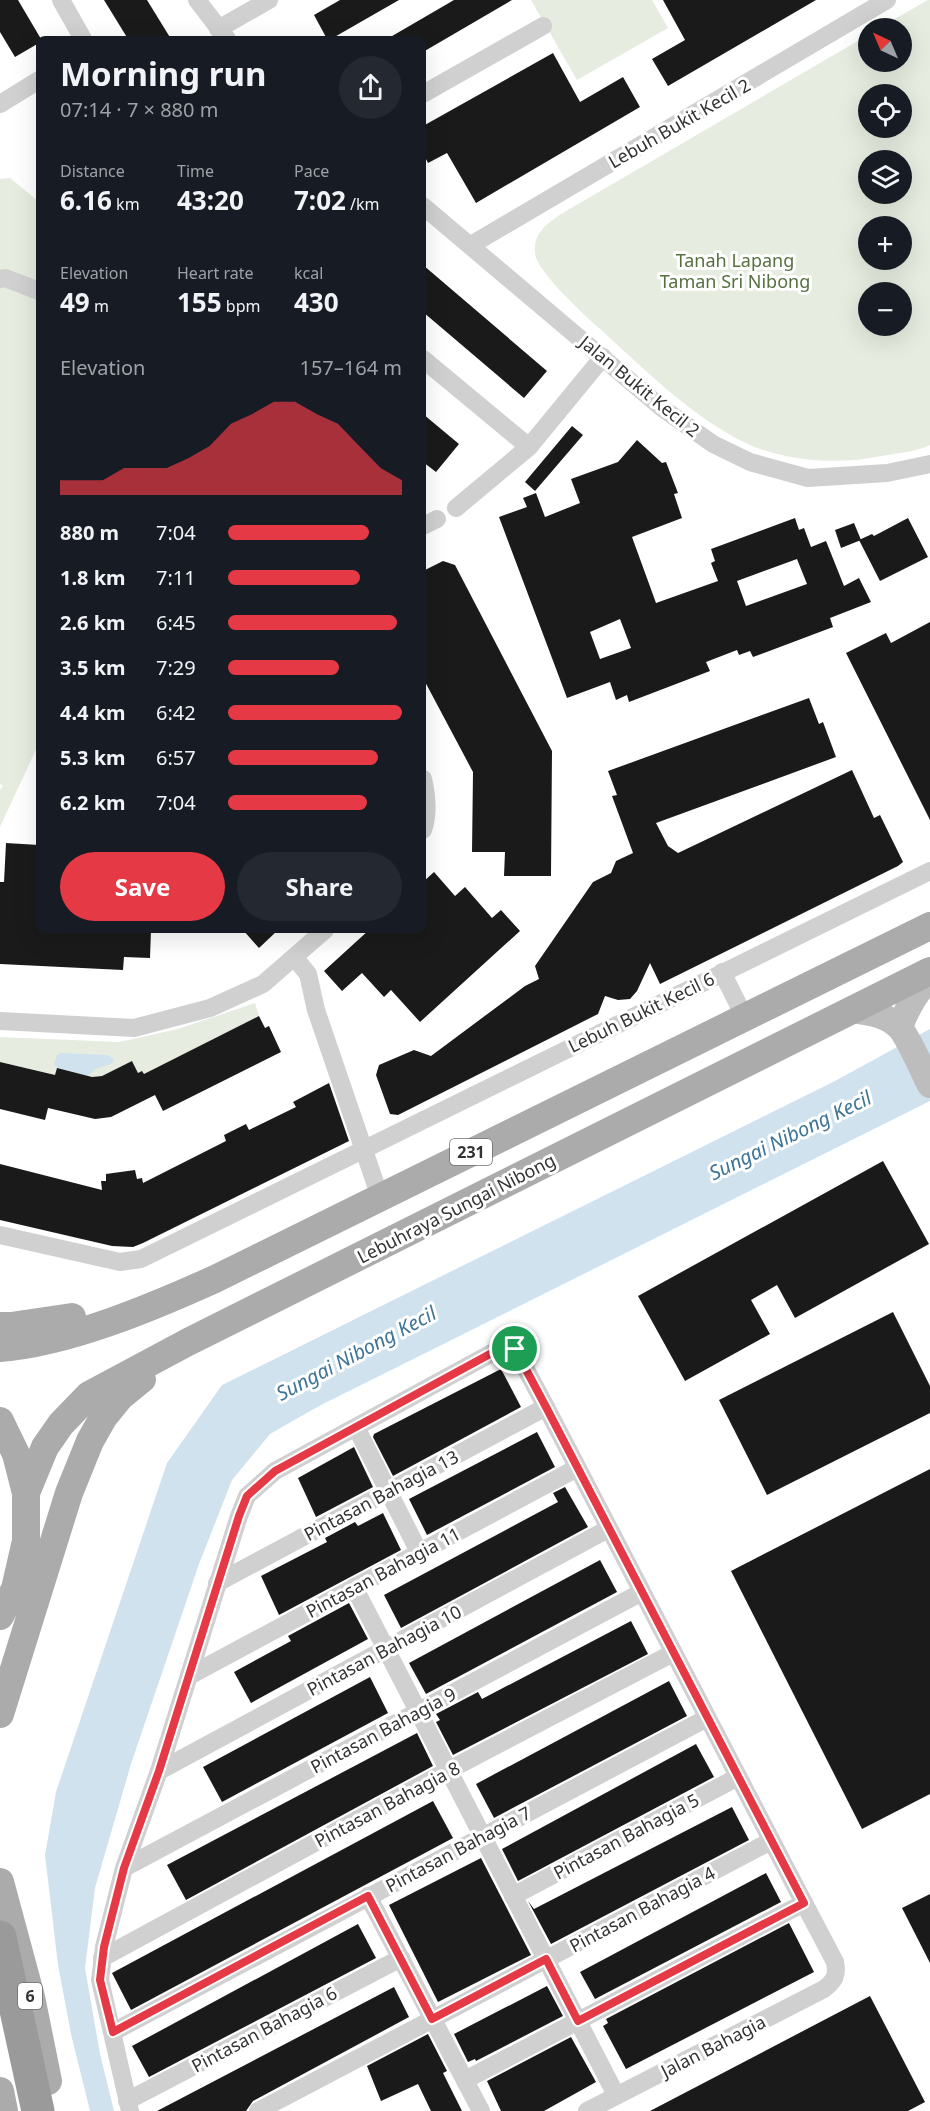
<!DOCTYPE html>
<meta charset="utf-8">
<style>
body{margin:0;font-family:"Noto Sans",sans-serif;background:#242831;color:#f1f3f6;height:100vh;display:flex;flex-direction:column;font-size:22px;white-space:nowrap}
*{box-sizing:border-box;margin:0}
p{font-size:20px;color:#9ea1a6}
.icon{flex:none;width:33px;height:33px;fill:none;stroke:currentColor;stroke-width:2;stroke-linecap:round;stroke-linejoin:round}
.map{position:relative;flex:1;overflow:hidden}
.sheet{position:absolute;left:36px;top:36px;width:390px;height:897px;display:flex;flex-direction:column;background:#171b24;border-radius:9px;box-shadow:0 6px 24px #0002}
.sheet>*{flex:none}
.needle{width:39px;rotate:316deg}
.fabs{position:absolute;left:858px;top:18px;display:grid;gap:12px}
.fabs a{display:grid;place-items:center;width:54px;height:54px;border-radius:50%;background:#171b24;box-shadow:0 6px 24px #0002;font-size:30px}
.pin{position:absolute;display:grid;place-items:center;width:51px;height:51px;color:#fff;margin:-26px;border:3px solid #fff;border-radius:50%;box-shadow:0 2px 6px #0007}
.round{display:grid;place-items:center;flex:none;width:63px;height:63px;border-radius:32px;background:#242831}
.head{display:flex;align-items:center;justify-content:space-between;height:102px;padding:0 24px}
h1{font-size:33px;font-weight:700;line-height:45px}
.figures{display:grid;grid-template-columns:repeat(3,1fr);gap:9px;height:102px;padding:6px 24px}
.figures div{display:grid;align-content:center}
.figures b{font-size:26px;font-weight:700}
.figures small{font-size:16px;font-weight:400}
.figures p{font-size:16px}
.chart{height:168px;padding:12px 24px}
.chart p{display:flex;justify-content:space-between}
.chart svg{width:100%;height:108px;margin-top:6px;fill:#e63946;opacity:.7}
.button{display:flex;gap:12px;margin-top:auto;padding:12px 24px}
.button a{flex:1;height:69px;border-radius:36px;background:#e63946;color:#fff;font-size:24px;font-weight:700;line-height:69px;text-align:center}
.button a+a{background:#242831;color:#f1f3f6}
ul{padding:0 24px;list-style:none;font-size:20px}
li{display:grid;grid-template-columns:96px 72px 1fr;align-items:center;height:45px}
li i{height:15px;border-radius:8px;background:#e63946}
.map>svg:first-child{display:block}
</style>
<div class="map">
<svg width="930" height="2111" viewBox="0 0 930 2111">
<rect width="100%" height="100%" fill="#fff"/>
<g fill="#e6ecdf" fill-rule="evenodd">
<path d="M531 0H652L668 28 577 80Z"/>
<path d="M928 0H930V445C916 452 897 453 881 456 835 466 776 461 734 437 684 409 642 367 599 328 584 315 536 271 535 253 533 233 547 224 561 214L868 35V62H902V28H879ZM902 94V128H868V94ZM902 160V194H868V160ZM902 226V260H868V226ZM902 292V326H868V292Z"/>
<path d="M10 178 39 202V743L0 827V790L3 786 0 784V179Z"/>
<path d="M255 1003 259 1016 152 1070 151 1089 143 1072 138 1073 132 1061 102 1076 92 1077 57 1069 54 1081 47 1073 0 1062V1037L119 1042 178 1029Z"/>
</g>
<g fill="#cfe2ee">
<path d="M930 1029V1101L319 1406 270 1434 232 1480 199 1564 131 1764 95 1888 85 1968 100 2054 114 2111H90L71 2034 58 1965 45 1855 56 1792 167 1463 222 1385 835 1081Z"/>
<path d="M61 1053 107 1055 112 1058 114 1061 111 1064 95 1069 88 1076 57 1068 54 1064 57 1055Z"/>
</g>
<g fill="#1a1a1a" fill-rule="evenodd">
<path d="M0 0H18L41 39H39V43L15 57 0 32Z"/>
<path d="M104 0H147L171 39H128Z"/>
<path d="M340 0H399L331 39H327L314 15Z"/>
<path d="M454 0H512L423 52V39H387Z"/>
<path d="M663 0H816L668 86 652 59 685 40Z"/>
<path d="M553 53 580 102 623 77 640 107 476 203 447 153 428 163 423 153V126Z"/>
<path d="M423 265 547 371 524 398 423 312Z"/>
<path d="M423 414 459 444 436 472 423 462Z"/>
<path d="M572 426 583 435 535 491 525 482Z"/>
<path d="M637 440 662 463 666 462 678 493 674 494 682 518 632 537 656 603 718 581 711 563 715 561 711 549 795 518 799 530 804 528 811 547 826 541 844 586 859 578 871 602 830 618 833 627 753 657 750 651 739 655 737 650 706 662 710 671 629 702 627 695 616 700 610 682 567 698 499 517 527 507 523 498 536 493 545 517 580 503 571 479 618 462ZM797 559 807 584 746 606 737 581ZM620 619 631 648 600 659 590 632Z"/>
<path d="M908 518 928 557 880 581 859 540 872 534 874 536Z"/>
<path d="M854 523 861 540 841 548 835 530Z"/>
<path d="M443 561 455 565 552 751 551 876H504L505 852H472L473 772 423 678V571Z"/>
<path d="M930 622V820L846 653 886 633 891 643Z"/>
<path d="M809 698 819 724 823 722 836 757 656 823 668 846 678 853 852 770 874 818 880 815 903 862 898 866 660 984 650 963 637 991 630 999 618 1000 605 996 598 1014 398 1115 390 1114 376 1075 379 1065 414 1050 431 1056 525 986 539 979 535 966 593 882 611 873 616 861 633 853 612 796 617 795 608 771Z"/>
<path d="M6 843 39 845V930H151L150 958 124 957 123 970 0 964V882H4Z"/>
<path d="M434 872 455 896 465 887 492 918 501 910 520 931 420 1022 391 990 384 997 362 973 342 991 324 971 369 930H423V882Z"/>
<path d="M243 930H278L259 948Z"/>
<path d="M259 1016 265 1028 269 1026 281 1052 163 1111 155 1095 111 1117 95 1119 48 1108 45 1120 0 1109V1062L55 1075 57 1068 92 1077 102 1076 132 1061 138 1073 142 1071 144 1074Z"/>
<path d="M329 1083 349 1141 143 1243 133 1247 112 1246 0 1220V1164L102 1190 101 1181H106V1174L135 1170 137 1179 142 1178 143 1183 226 1141 224 1135 246 1124 249 1130 296 1107 293 1102Z"/>
<path d="M883 1161 929 1244 795 1318 777 1285 751 1300 770 1334 685 1381 638 1296Z"/>
<path d="M893 1312 930 1386V1413L767 1495 719 1400Z"/>
<path d="M501 1369 521 1407 393 1476 373 1437 374 1434Z"/>
<path d="M537 1432 555 1467 427 1535 409 1499Z"/>
<path d="M354 1447 373 1487 316 1517 298 1478Z"/>
<path d="M930 1469V1794L862 1829 731 1571Z"/>
<path d="M565 1487 588 1527 401 1628 384 1595 558 1502 553 1493Z"/>
<path d="M383 1513 401 1550 279 1615 261 1576 327 1542 325 1538 355 1522 358 1526Z"/>
<path d="M600 1560 617 1592 426 1694 409 1663Z"/>
<path d="M349 1603 368 1639 251 1703 234 1672 291 1641 288 1636Z"/>
<path d="M631 1621 648 1654 453 1755 436 1722 440 1720 436 1714 478 1692 482 1699Z"/>
<path d="M370 1677 388 1713 222 1802 203 1767Z"/>
<path d="M669 1681 687 1716 494 1818 476 1784Z"/>
<path d="M417 1733 433 1766 186 1900 167 1865Z"/>
<path d="M696 1744 714 1777 518 1881 502 1849Z"/>
<path d="M433 1801 453 1838 131 2010 112 1973Z"/>
<path d="M732 1807 749 1840 551 1944 528 1901 534 1909Z"/>
<path d="M481 1858 531 1955 438 2002 389 1905Z"/>
<path d="M766 1873 781 1902 595 1999 580 1972Z"/>
<path d="M930 1894V1963L902 1908Z"/>
<path d="M789 1923 814 1972 626 2069 603 2026 608 2023 606 2019Z"/>
<path d="M358 1924 376 1958 149 2077 132 2046Z"/>
<path d="M547 1986 563 2016 476 2061 475 2059 468 2062 454 2034Z"/>
<path d="M394 1987 409 2017 253 2101 246 2111H157Z"/>
<path d="M870 1996 925 2102 908 2111H650Z"/>
<path d="M428 2034 447 2071 443 2073 462 2111H431L418 2084 381 2101 367 2066Z"/>
<path d="M571 2037 596 2082 544 2111H501L487 2081Z"/>
</g>
<g fill="none" stroke-linecap="round" stroke-linejoin="round">
<g stroke="#d0d0d0" stroke-width="18">
<path d="M61 0 83 39"/>
<path d="M197 0 227 39"/>
<path d="M218 29 269 0"/>
<path d="M423 94 543 26"/>
<path d="M0 104 39 80"/>
<path d="M423 206 662 408 713 444 750 462 808 478 887 473 930 464"/>
<path d="M471 245 887 0"/>
<path d="M0 279 5 278 39 291"/>
<path d="M423 359 529 447"/>
<path d="M456 508 529 447 603 357"/>
<path d="M423 526 437 519"/>
<path d="M423 779C427 796 429 813 423 830"/>
<path d="M295 958 308 974 316 1010 380 1197"/>
<path d="M722 972 745 1018"/>
<path d="M0 1021 134 1028 210 1008 263 984 325 930"/>
<path d="M0 1235 120 1262 141 1259 930 871"/>
<path d="M356 1427 419 1552"/>
<path d="M217 1583 546 1407"/>
<path d="M354 1587 616 2095"/>
<path d="M189 1676 577 1468"/>
<path d="M159 1771 608 1529"/>
<path d="M124 1868 642 1592"/>
<path d="M368 1896 481 2111"/>
<path d="M513 1896 738 1777"/>
<path d="M102 1958 449 1770 673 1653"/>
<path d="M113 2032 707 1718"/>
<path d="M465 2080 804 1903"/>
<path d="M127 2101 401 1958"/>
<path d="M130 2111 100 1980 104 1947 124 1868 159 1771 239 1516 247 1496 275 1471 501 1348 509 1346 515 1349 546 1407 804 1903 835 1962C838 1976 834 1981 824 1989L587 2111"/>
<path d="M258 2111 771 1841"/>
</g>
<g stroke="#bdbdbd" stroke-width="26">
<path d="M850 1010C867 1012 886 1014 899 1027 908 1036 923 1072 930 1085"/>
<path d="M900 1027C907 1008 915 993 930 978"/>
</g>
<g stroke="#ababab" stroke-width="28">
<path d="M0 1326H11L72 1317"/>
<path d="M0 1348C68 1343 153 1307 215 1279L930 926"/>
<path d="M0 1421 16 1454 26 1493V1541L15 1589 0 1616"/>
<path d="M26 1493 45 1447 61 1424 89 1395 188 1342 930 971"/>
<path d="M0 1714 69 1493 90 1441 103 1418 120 1397 142 1379"/>
<path d="M0 1882 31 1997 48 2081"/>
<path d="M0 2091 4 2111"/>
</g>
<path stroke="#9a9a9a" stroke-width="33" d="M0 1937 38 2111"/>
</g>
<g fill="none" stroke-linecap="round" stroke-linejoin="round">
<defs>
<path id="route" d="M508 1346 515 1349 546 1407 804 1903 578 2021 546 1959 432 2019 368 1896 113 2032 100 1980 104 1947 124 1868 159 1771 239 1516 247 1496 275 1471 501 1348Z"/>
</defs>
<use href="#route" stroke="#fff" stroke-width="12"/>
<use href="#route" stroke="#e63946" stroke-width="8"/>
</g>
<g text-anchor="middle" dominant-baseline="central" stroke-width="6" stroke-linejoin="round" paint-order="stroke">
<g fill="#fff" stroke="#707070" stroke-width="1.5">
<rect x="450" y="1139" width="42" height="26" rx="4.5"/>
<rect x="18" y="1983" width="24" height="26" rx="4.5"/>
</g>
<g font-size="16" font-weight="bold" fill="#333">
<text x="471" y="1152">231</text>
<text x="30" y="1996">6</text>
</g>
<g font-size="18" fill="#333" stroke="#fff">
<text transform="translate(679 123) rotate(-30)">Lebuh Bukit Kecil 2</text>
<text transform="translate(640 386) rotate(39)">Jalan Bukit Kecil 2</text>
<text transform="translate(641 1012) rotate(-26)">Lebuh Bukit Kecil 6</text>
<text transform="translate(456 1208) rotate(-27)">Lebuhraya Sungai Nibong</text>
<text transform="translate(381 1495) rotate(-28)">Pintasan Bahagia 13</text>
<text transform="translate(383 1572) rotate(-28)">Pintasan Bahagia 11</text>
<text transform="translate(384 1650) rotate(-28)">Pintasan Bahagia 10</text>
<text transform="translate(383 1730) rotate(-28)">Pintasan Bahagia 9</text>
<text transform="translate(387 1804) rotate(-28)">Pintasan Bahagia 8</text>
<text transform="translate(626 1836) rotate(-28)">Pintasan Bahagia 5</text>
<text transform="translate(458 1849) rotate(-28)">Pintasan Bahagia 7</text>
<text transform="translate(642 1909) rotate(-28)">Pintasan Bahagia 4</text>
<text transform="translate(264 2029) rotate(-28)">Pintasan Bahagia 6</text>
<text transform="translate(713 2046) rotate(-27)">Jalan Bahagia</text>
</g>
<g font-size="18" fill="#56703f" stroke="#fff">
<text x="735" y="260">Tanah Lapang<tspan x="735" dy="21">Taman Sri Nibong</tspan></text>
</g>
<g font-size="20" font-style="italic" fill="#3f7597" stroke="#fff">
<text transform="translate(790 1135) rotate(-26)">Sungai Nibong Kecil</text>
<text transform="translate(356 1353) rotate(-28)">Sungai Nibong Kecil</text>
</g>
</g>
</svg>
<div class="fabs">
<a><svg class="needle" viewBox="-14 -14 28 28"><path d="M0-13l5 13h-10z" fill="#e53935"/><path d="M0 13l5-13h-10z" fill="#9ea1a6"/></svg></a>
<a><svg class="icon" aria-label="locate" viewBox="0 0 24 24"><circle cx="12" cy="12" r="6"/><path d="M12 2v4M12 18v4M2 12h4M18 12h4"/></svg></a>
<a><svg class="icon" aria-label="layers" viewBox="0 0 24 24"><path d="M12 4l9 5-9 5-9-5zM3 14l9 5 9-5"/></svg></a>
<a>+</a>
<a>−</a>
</div>
<div class="pin" style="left:515px;top:1349px;background:#1e9e55"><svg class="icon" aria-label="arrive" viewBox="0 0 24 24"><path d="M6 21V4h12l-3 4 3 4H6"/></svg></div>
<section class="sheet">
<div class="head"><div><h1>Morning run</h1><p>07:14 · 7 × 880 m</p></div><a class="round"><svg class="icon" aria-label="share" viewBox="0 0 24 24"><path d="M12 15V3M7 8l5-5 5 5M5 13v7h14v-7"/></svg></a></div>
<div class="figures">
<div><p>Distance</p><b>6.16<small> km</small></b></div>
<div><p>Time</p><b>43:20</b></div>
<div><p>Pace</p><b>7:02<small> /km</small></b></div>
</div>
<div class="figures">
<div><p>Elevation</p><b>49<small> m</small></b></div>
<div><p>Heart rate</p><b>155<small> bpm</small></b></div>
<div><p>kcal</p><b>430</b></div>
</div>
<div class="chart"><p><span>Elevation</span>157–164 m</p>
<svg viewBox="0 0 160 44" preserveAspectRatio="none"><path d="M0 44V38L10 38L20 38L30 33L40 33L50 33L60 29L70 24L80 15L90 11L100 6L110 6L120 11L130 15L140 24L150 33L160 38V44z"/></svg>
</div>
<ul>
<li><b>880 m</b>7:04<i style="width:81%"></i></li>
<li><b>1.8 km</b>7:11<i style="width:76%"></i></li>
<li><b>2.6 km</b>6:45<i style="width:97%"></i></li>
<li><b>3.5 km</b>7:29<i style="width:64%"></i></li>
<li><b>4.4 km</b>6:42<i style="width:100%"></i></li>
<li><b>5.3 km</b>6:57<i style="width:86%"></i></li>
<li><b>6.2 km</b>7:04<i style="width:80%"></i></li>
</ul>
<div class="button"><a>Save</a><a>Share</a></div>
</section>
</div>
